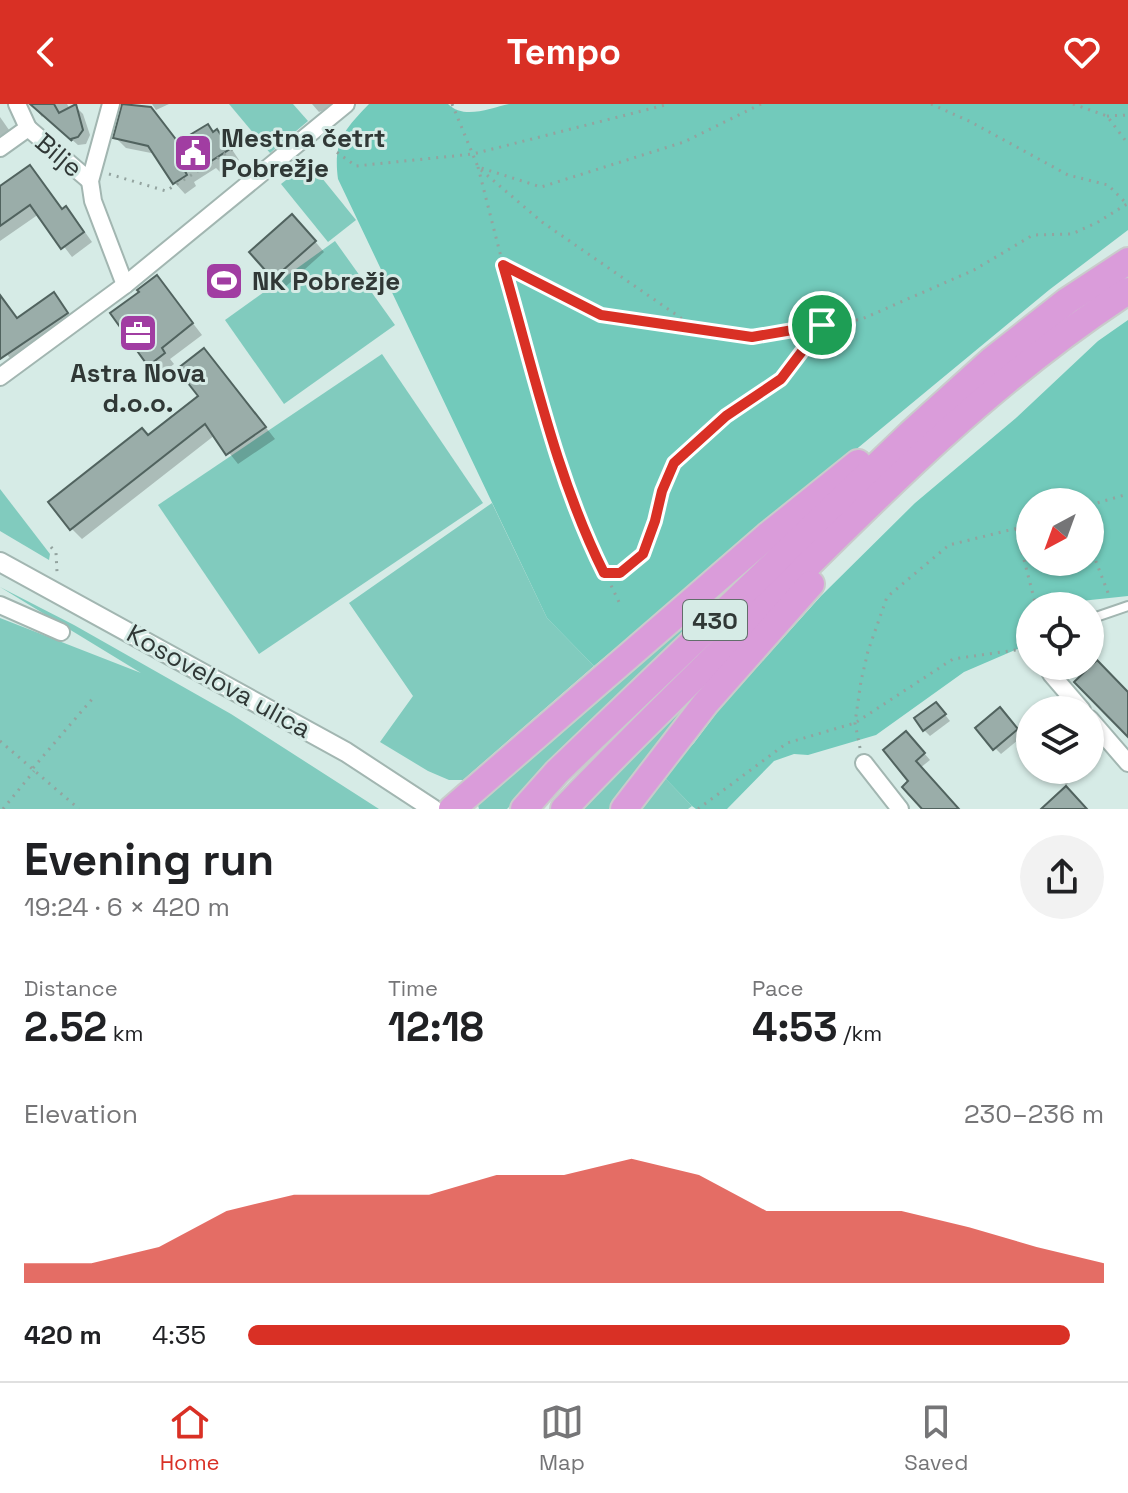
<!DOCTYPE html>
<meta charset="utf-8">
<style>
body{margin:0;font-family:"Space Grotesk",sans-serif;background:#f2f2f2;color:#202124;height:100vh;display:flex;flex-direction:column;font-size:30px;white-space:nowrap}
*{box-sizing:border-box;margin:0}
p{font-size:26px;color:#757577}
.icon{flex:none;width:44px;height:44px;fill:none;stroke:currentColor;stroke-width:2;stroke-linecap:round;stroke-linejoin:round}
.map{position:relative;height:705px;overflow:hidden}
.details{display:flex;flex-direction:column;background:#fff;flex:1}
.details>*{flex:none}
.needle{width:52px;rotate:221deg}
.buttons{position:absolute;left:1016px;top:384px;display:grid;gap:16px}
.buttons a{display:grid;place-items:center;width:88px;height:88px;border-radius:50%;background:#fff;box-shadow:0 2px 6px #0004;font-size:40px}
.pin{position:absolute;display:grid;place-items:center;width:68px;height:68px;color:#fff;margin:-34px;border:4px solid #fff;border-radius:50%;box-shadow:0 2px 8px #0007}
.round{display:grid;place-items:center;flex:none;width:84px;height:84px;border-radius:42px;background:#f2f2f2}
.head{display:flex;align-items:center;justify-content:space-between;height:136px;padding:0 24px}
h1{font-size:44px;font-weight:600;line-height:60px}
.metrics{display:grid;grid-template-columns:repeat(3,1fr);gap:12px;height:136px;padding:8px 24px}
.metrics div{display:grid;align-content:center}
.metrics b{font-size:40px;font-weight:600}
.metrics small{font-size:22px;font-weight:400}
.metrics p{font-size:22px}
.chart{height:224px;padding:16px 24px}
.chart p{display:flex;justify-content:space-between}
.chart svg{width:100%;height:144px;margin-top:8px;fill:#d93025;opacity:.7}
ul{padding:0 24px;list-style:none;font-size:26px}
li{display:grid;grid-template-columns:128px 96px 1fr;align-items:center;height:60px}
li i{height:20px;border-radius:10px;background:#d93025}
header{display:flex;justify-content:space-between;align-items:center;height:104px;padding:0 24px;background:#d93025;color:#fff;font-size:36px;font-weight:600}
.tabs{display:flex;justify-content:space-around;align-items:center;height:112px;border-top:2px solid #e0e0e0;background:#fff;font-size:22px;color:#757577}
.tabs a{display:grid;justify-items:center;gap:4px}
.tabs .selected{color:#d93025}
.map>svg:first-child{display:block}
</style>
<header><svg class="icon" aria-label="back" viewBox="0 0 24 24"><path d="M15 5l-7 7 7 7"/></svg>Tempo<svg class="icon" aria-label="heart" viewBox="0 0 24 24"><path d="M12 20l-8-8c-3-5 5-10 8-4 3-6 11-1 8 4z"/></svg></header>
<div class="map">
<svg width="1128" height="705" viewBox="0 0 1128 705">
<rect width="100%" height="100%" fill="#d6ebe6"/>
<g fill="#81cbbe">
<path d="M229 0H293L308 17 270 49Z"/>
<path d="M309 58 356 116 328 138 281 80Z"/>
<path d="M335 137 395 221 284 300 225 216Z"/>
<path d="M382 250 483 399 259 550 158 401Z"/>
<path d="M0 385 50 450 49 456 0 427Z"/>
<path d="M834 385 507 705H479L476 693Z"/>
<path d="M492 399 547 514 594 562 463 676H449L428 667 380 638 413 592 349 499Z"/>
<path d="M0 483 74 521 231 610 379 705H0V514L141 569Z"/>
<path d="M750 530 609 705H577Z"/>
<path d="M662 671 692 702 688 705H633Z"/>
</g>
<g fill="#72cabb" fill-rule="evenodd">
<path d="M369 0H448C464 16 490 4 509 0H1128V126L1049 186 594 562 547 514 338 75C333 38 344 26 369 0Z"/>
<path d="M1128 216V492L1081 497 1073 502H1030V535L1020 544 964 568 876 631 808 651 794 650 774 657 727 705H696L692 702 662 671 694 639 721 603 821 492 915 399 1016 314 1098 237ZM1030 398H1090V458H1030Z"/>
</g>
<g fill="#0003">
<path d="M32 0H67L70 5 75 2 83 10 90 31 86 40 78 41 44 11 42 13Z"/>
<path d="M123 0 150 4 179 40 208 22 227 38 239 56 220 68 216 64 194 78 196 82 185 90 175 79 156 50 126 44 115 33Z"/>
<path d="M152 0H169L156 6Z"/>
<path d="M312 0H333L334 2 319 8Z"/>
<path d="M0 13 16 36 0 48Z"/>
<path d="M30 63 63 106 66 105 75 114 92 138 72 153 39 110 0 137V85Z"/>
<path d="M302 122 324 148 284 184 274 174Z"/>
<path d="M157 173 202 231 170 255 174 260 160 271 149 260 142 189Z"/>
<path d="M54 191 75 218 14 259 0 242V193L18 216Z"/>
<path d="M214 257 275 335 238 360 215 331 82 435 71 424 148 333 201 293Z"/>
<path d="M942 607 950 617 930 632 924 626Z"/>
<path d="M1006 612 1023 632 1001 650 995 644Z"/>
<path d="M913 636 930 656 920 664 957 705H924L911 677Z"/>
<path d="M1052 666H1082L1083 667 1066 681Z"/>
</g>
<g fill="#9aada9" stroke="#51635f" stroke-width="2">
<path d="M30 0H54L59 9 76 0 83 26 78 33 71 35 72 37Z"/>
<path d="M122 0 151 3 178 38 208 20 213 28 217 25 230 45 208 59 205 54 185 67 187 71 173 80 148 42 113 34Z"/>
<path d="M30 61 62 105 66 102 84 128 61 145 30 101 0 122V82Z"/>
<path d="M292 110 316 137 273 175 249 148Z"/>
<path d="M157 171 193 219 162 244 165 249 148 262 110 209 139 188 137 186Z"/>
<path d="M54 188 68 209 0 255V191L17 214Z"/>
<path d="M204 244 266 323 226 351 205 320 70 426 48 398 142 324 148 331 198 292 177 265Z"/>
<path d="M1097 556 1128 588V633L1074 578Z"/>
<path d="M936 598 946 610 923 627 914 614Z"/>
<path d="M1000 603 1018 625 993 646 975 624Z"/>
<path d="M906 627 925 649 916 657 959 705H922L902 683 908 677 883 646Z"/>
<path d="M1066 682 1087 705H1041Z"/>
</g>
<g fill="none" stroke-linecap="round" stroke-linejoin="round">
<defs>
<path id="service" d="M1090 515 1128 502"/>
<g id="minor">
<path d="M17 0 28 24"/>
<path d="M111 0 90 77 93 97 125 181"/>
<path d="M0 44 28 24 90 77"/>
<path d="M0 273 125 181 346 0"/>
<path d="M0 501 61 528"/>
<path d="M1051 570 1082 606"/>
<path d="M1090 615 1128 659"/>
<path d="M864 659 900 705"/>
</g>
<path id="tertiary" d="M0 458 346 648 433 705"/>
<g id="trunk">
<path d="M452 705 767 432 858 359"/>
<path d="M524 705 557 668 910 330 992 256 1067 197 1128 157"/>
<path d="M564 705C632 633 704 564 775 494 885 384 997 272 1128 187"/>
<path d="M624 705 705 600 811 480"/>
</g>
</defs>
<use href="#service" stroke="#a2b6b1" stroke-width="12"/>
<use href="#minor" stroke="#a2b6b1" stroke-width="20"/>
<use href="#tertiary" stroke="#a2b6b1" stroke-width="22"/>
<use href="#trunk" stroke="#c9cbcb" stroke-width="30"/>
<g stroke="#93a39f" stroke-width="3" stroke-dasharray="2 6" stroke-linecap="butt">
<path d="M452 0 478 63 541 83 684 38 761 0"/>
<path d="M931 0 971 18 1068 71 1108 81 1128 101"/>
<path d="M1073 0 1107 12 1128 40"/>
<path d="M1107 12 1128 11"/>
<path d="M324 39 356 62 473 50 669 0"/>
<path d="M478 63C516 211 552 363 620 500"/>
<path d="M481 66 542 118 694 223"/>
<path d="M109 70 166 87 253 32 264 46"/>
<path d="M503 161 601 211 752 233 862 215 974 166 1033 131 1072 130 1098 118 1127 100"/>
<path d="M1090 401 1128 390"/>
<path d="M1016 425 1036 502"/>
<path d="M1090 442 1110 494"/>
<path d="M51 443 56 449 57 468"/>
<path d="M604 469H620L643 450 655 417 662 387 674 359 726 312 781 275 820 223"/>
<path d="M0 637 79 705"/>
<path d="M860 644 855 619 861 577 868 547 887 493 949 441 1030 421"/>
<path d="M33 664 93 594"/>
<path d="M3 705 34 667"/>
<path d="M698 705 787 639 855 619 953 555 1030 544"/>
</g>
<use href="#service" stroke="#fff" stroke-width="8"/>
<use href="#minor" stroke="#fff" stroke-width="16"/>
<use href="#tertiary" stroke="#fff" stroke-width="18"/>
<use href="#trunk" stroke="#da9cda" stroke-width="26"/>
</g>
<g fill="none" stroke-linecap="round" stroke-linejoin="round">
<defs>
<path id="route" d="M503 161 601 211 752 233 822 221 781 275 726 312 674 359 662 387 655 417 643 450 620 469H604C556 373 533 264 503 161Z"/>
</defs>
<use href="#route" stroke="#fff" stroke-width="16"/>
<use href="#route" stroke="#d93025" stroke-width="10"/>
</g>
<defs>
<symbol id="civic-square" viewBox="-11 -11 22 22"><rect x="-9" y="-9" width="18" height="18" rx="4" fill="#a13da2" stroke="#d6ebe6"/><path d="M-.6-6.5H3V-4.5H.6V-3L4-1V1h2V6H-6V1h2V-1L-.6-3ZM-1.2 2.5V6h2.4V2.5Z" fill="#fff"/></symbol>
<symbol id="stadium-square" viewBox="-11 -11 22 22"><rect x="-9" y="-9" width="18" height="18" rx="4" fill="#a13da2" stroke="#d6ebe6"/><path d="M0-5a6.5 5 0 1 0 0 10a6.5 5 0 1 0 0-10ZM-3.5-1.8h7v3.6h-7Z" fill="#fff"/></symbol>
<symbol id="office-square" viewBox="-11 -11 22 22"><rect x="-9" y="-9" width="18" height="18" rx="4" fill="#a13da2" stroke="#d6ebe6"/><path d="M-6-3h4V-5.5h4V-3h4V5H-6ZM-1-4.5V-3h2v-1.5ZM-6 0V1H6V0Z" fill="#fff"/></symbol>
</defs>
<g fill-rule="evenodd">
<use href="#civic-square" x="171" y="27" width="44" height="44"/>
<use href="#stadium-square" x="202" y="155" width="44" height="44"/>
<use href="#office-square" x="116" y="207" width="44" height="44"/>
</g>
<g text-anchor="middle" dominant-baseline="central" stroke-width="6" stroke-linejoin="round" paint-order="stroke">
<rect fill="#d6ebe6" stroke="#626e6b" stroke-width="2" x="683" y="496" width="64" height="40" rx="6"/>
<g font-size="24" font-weight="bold" fill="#303836">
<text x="715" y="516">430</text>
</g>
<g font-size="26" font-weight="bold" fill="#303836" stroke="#d6ebe6" text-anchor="start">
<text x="221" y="34">Mestna četrt<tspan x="221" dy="30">Pobrežje</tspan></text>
<text x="252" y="177">NK Pobrežje</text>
<text x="138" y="269" text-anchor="middle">Astra Nova<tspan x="138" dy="30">d.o.o.</tspan></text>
</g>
<g font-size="26" fill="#303836" stroke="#d6ebe6">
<text transform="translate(59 51) rotate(40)">Bilje</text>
<text transform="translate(219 577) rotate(29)">Kosovelova ulica</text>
</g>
</g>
</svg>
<div class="buttons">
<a><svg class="needle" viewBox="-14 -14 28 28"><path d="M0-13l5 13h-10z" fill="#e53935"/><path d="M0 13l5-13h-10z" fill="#757577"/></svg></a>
<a><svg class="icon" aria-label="locate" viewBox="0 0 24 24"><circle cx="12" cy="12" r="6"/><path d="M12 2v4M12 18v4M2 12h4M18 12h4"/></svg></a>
<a><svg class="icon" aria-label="layers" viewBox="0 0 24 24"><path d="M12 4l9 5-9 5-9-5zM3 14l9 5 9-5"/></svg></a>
</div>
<div class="pin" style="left:822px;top:221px;background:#1e9e55"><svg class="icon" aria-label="arrive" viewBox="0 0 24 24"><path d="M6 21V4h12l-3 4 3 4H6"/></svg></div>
</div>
<section class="details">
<div class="head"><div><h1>Evening run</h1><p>19:24 · 6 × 420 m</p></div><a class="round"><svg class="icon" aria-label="share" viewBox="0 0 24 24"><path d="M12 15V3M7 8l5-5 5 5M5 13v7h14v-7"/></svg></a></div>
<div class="metrics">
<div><p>Distance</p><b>2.52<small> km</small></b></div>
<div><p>Time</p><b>12:18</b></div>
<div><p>Pace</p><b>4:53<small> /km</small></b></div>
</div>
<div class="chart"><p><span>Elevation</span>230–236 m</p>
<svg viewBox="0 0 160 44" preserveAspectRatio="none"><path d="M0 44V38L10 38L20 33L30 22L40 17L50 17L60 17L70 11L80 11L90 6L100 11L110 22L120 22L130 22L140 27L150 33L160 38V44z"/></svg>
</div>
<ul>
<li><b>420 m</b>4:35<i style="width:96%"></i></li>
</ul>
</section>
<nav class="tabs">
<a class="selected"><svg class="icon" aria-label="home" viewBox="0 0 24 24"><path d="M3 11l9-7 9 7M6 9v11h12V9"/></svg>Home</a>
<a><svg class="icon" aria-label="map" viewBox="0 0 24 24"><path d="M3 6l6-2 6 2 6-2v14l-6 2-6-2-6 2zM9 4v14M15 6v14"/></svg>Map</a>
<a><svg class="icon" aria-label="saved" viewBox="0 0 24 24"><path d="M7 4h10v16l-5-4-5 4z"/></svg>Saved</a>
</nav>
